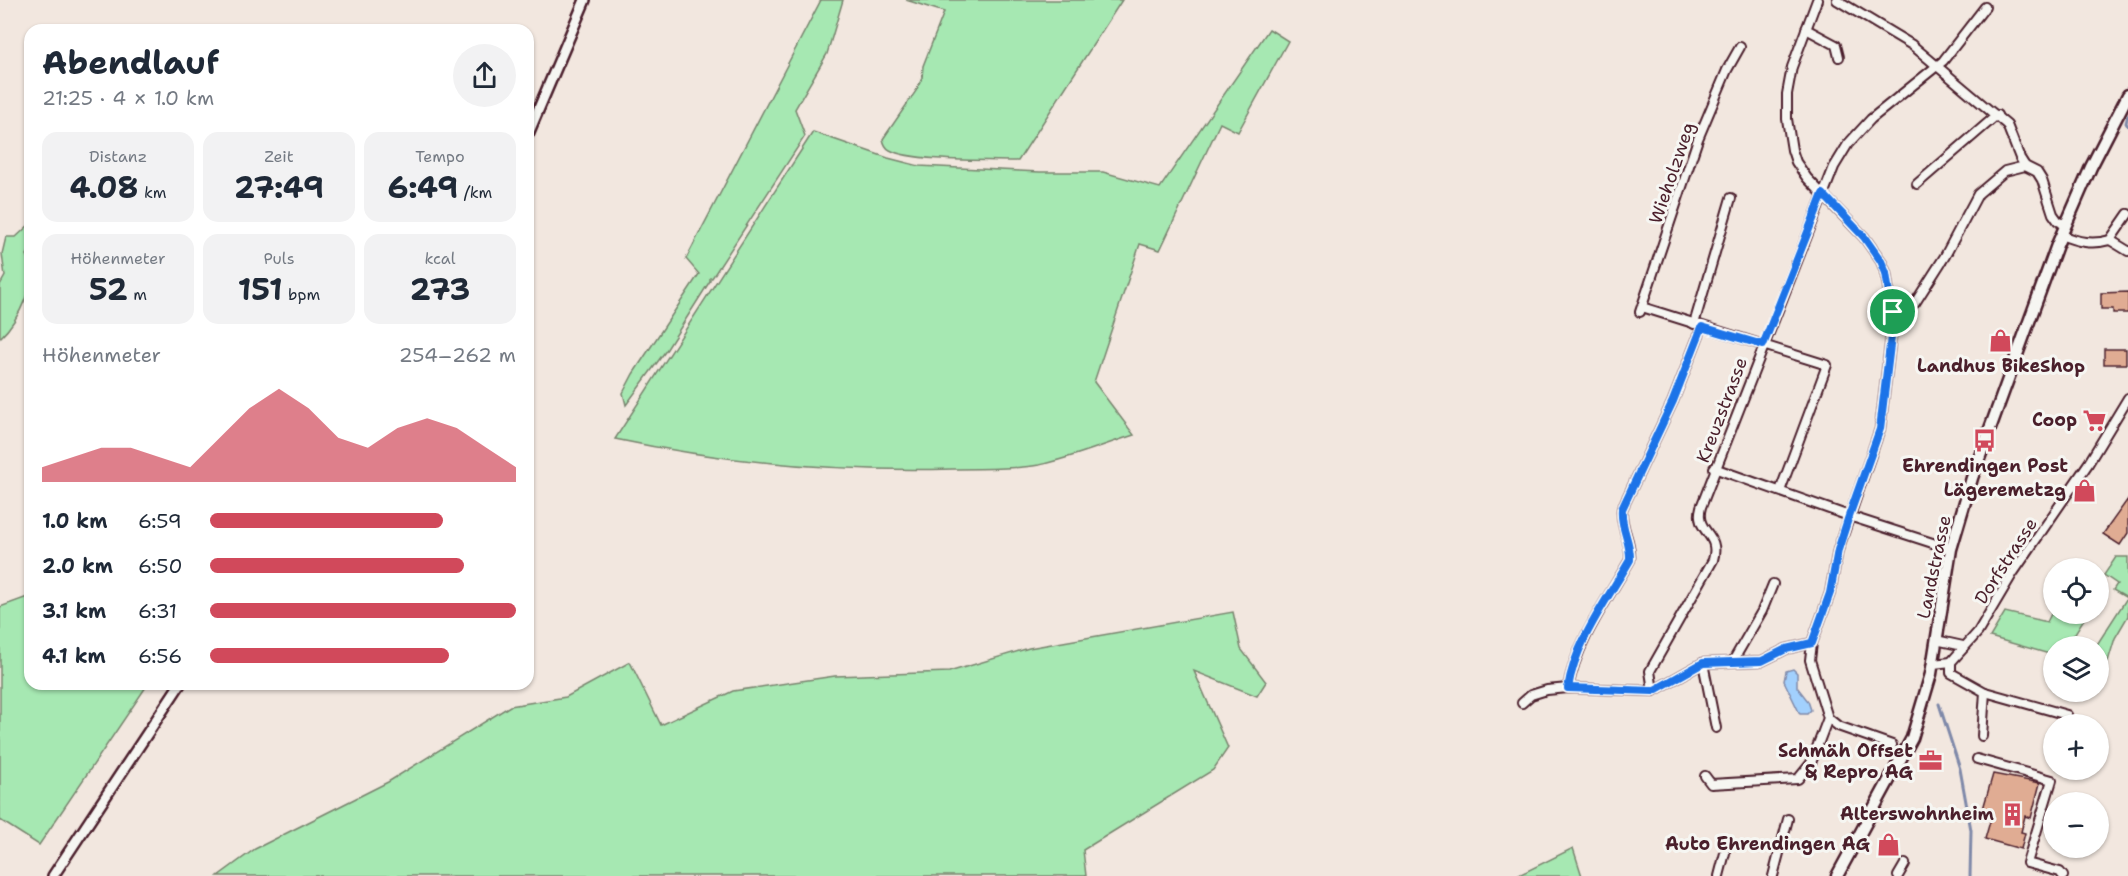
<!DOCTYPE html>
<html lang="de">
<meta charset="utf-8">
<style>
body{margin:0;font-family:"Shantell Sans",sans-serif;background:#f2f2f3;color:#1f2937;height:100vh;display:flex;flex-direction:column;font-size:22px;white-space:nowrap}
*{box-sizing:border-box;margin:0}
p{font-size:20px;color:#747a83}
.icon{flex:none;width:33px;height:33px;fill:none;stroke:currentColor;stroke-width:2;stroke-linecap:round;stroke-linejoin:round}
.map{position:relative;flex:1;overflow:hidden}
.sheet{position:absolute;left:24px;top:24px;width:510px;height:666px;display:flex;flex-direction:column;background:#fff;border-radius:18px;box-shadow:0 2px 4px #0004}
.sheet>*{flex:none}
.tools{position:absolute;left:2043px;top:558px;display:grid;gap:12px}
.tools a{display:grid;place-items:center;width:66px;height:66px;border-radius:50%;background:#fff;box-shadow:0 2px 4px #0004;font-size:30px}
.pin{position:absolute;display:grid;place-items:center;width:51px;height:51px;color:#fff;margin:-26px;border:3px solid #fff;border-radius:50%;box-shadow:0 2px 6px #0007}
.round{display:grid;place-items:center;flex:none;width:63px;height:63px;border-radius:32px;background:#f2f2f3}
.overview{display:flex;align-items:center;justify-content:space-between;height:102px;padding:0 18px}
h1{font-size:33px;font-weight:700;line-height:45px}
.stats{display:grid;grid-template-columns:repeat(3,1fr);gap:9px;height:102px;padding:6px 18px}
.stats div{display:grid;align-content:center;border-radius:15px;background:#f2f2f3;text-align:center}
.stats b{font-size:30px;font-weight:700}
.stats small{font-size:16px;font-weight:400}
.stats p{font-size:16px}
.chart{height:168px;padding:12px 18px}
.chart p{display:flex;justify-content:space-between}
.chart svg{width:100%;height:108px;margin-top:6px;fill:#d1495b;opacity:.7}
ul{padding:0 18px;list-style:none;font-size:20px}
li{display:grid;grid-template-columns:96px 72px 1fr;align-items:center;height:45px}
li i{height:15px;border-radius:8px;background:#d1495b}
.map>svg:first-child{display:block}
</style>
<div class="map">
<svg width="2128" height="876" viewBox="0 0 2128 876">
<rect width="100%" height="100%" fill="#f2e7df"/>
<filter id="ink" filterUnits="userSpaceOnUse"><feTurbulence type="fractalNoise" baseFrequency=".0167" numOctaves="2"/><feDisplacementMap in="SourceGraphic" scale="12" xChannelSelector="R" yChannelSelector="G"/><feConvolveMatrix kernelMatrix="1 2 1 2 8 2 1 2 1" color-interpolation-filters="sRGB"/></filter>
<g filter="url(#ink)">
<g fill="#a6e8b2" stroke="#78846e" stroke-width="1.5">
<path d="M821 0H843L827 54 795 109 805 136 712 278H710V281L667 349 626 405 623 393 633 374 699 274 686 259Z"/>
<path d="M906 0H1122L1018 161C991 160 911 162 890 150 886 148 884 144 883 139L916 91 922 78 923 66 944 12Z"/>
<path d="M1269 29 1288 41 1238 132 1220 123 1160 250 1140 244 1094 382 1134 435C1102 445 1072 458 1039 465 1011 470 981 468 953 469 838 472 727 463 615 439L813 132 888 158 919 166 1040 172H1103L1160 188Z"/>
<path d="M30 224V250L27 255C40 279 18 321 0 338V285L5 276 2 254 6 237H16Z"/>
<path d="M2116 557H2128V616L2115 638 2106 668 2099 666 2098 646H2096L2127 598 2113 590 2117 584 2104 575Z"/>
<path d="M30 596V684H148L39 845 0 820V607Z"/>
<path d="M2053 610 2054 614H2076L2084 619 2067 646H2054L2053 655 1990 637 2005 612 2047 622Z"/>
<path d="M1233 612 1241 649 1266 682 1257 696 1194 671 1228 748 1213 770 1083 850 1086 876H218L255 849 388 782 510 706 566 697 630 662 661 725 733 691 835 676 949 672 1029 648Z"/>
<path d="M1573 848 1582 876H1517Z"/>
</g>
<path fill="#a2d0fd" stroke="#7f89a9" stroke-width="1.5" d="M1793 669 1797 673V687L1808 701 1811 710 1807 714H1800L1784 681 1786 671Z"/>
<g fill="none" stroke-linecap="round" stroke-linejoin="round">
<g stroke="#7f89a9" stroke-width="3">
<path d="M2128 115 2126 123 2128 126"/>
<path d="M1939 704 1960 769 1971 830 1970 876"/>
</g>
</g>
<g fill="#e0ac93" stroke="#4a1f2b" stroke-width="1.5">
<path d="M2128 292V313H2113V309H2101V293Z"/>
<rect x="2104" y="349" width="22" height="15"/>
<path d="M2128 499V533L2120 545 2103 534Z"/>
<path d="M1993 774 2040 783 2031 818 2025 816 2021 832 2025 833 2021 849 1985 839 1993 811 1983 809Z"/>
</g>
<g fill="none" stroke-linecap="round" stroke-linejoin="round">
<defs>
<g id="minor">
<path d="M1817 0 1792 67 1787 94V119L1792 150 1796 162 1807 178 1864 237 1881 261 1886 273 1893 320 1880 429 1838 550 1830 593 1812 643 1810 660 1828 718 1838 726 1892 745"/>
<path d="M1837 0 1912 45 2007 125 2020 158 2025 166 2037 172 2042 180 2053 214 2058 221 2066 225"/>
<path d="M1806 29 1836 45 1839 57"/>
<path d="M1917 184 1997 115"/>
<path d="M2061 235C2078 242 2092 245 2110 240L2128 214"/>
<path d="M2110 240 2128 251"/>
<path d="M1642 307 1827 365 1780 491"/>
<path d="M1640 312 1698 139 1727 70 1740 47"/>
<path d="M1893 312 1903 311 1915 303 1945 256 1978 194 2005 171 2025 166"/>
<path d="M1694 324 1731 198"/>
<path d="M1714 468 1849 516 1951 549"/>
<path d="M1936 640 1963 646"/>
<path d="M1733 661 1762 611 1773 584"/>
<path d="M1951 662V673L1985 692 2067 715"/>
<path d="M1703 663 1716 728"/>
<path d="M1933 664 1951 662 1978 632 2013 573 2088 464 2128 398"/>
<path d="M1568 688C1576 642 1607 600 1630 560 1632 541 1620 528 1622 509L1673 401 1702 327"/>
<path d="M1653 691 1650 671 1713 560C1721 532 1694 533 1701 507L1834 167 1848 144 1871 119 1943 61 1985 7"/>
<path d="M1522 703 1531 695 1547 690 1568 688 1653 691 1703 663 1762 661 1786 649 1812 643"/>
<path d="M1982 736 1985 692"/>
<path d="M1977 759 2052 780 2027 863 2060 872 2063 876"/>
<path d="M1705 776 1711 784 1798 779 1811 763 1828 718"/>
<path d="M1719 876 1725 853"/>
<path d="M1773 876 1788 819"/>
<path d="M1898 876 1905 864"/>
</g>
<g id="tertiary">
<path d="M528 134 585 0"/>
<path d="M53 876 180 684"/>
</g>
<path id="secondary" d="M1837 876 1912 738 1931 674 1951 549 1972 478 2057 245 2091 167 2128 95"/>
</defs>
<use href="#minor" stroke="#4a1f2b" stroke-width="12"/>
<use href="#tertiary" stroke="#4a1f2b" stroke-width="14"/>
<use href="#secondary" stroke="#4a1f2b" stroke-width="15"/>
<use href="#minor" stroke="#f6f6f2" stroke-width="8"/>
<use href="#tertiary" stroke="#f6f6f2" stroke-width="9"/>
<use href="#secondary" stroke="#f6f6f2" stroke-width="10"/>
</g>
</g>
<g fill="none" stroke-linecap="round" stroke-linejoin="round" filter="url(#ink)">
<defs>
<path id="route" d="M1823 194 1864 237 1881 261 1886 273 1893 320 1880 429 1849 516 1838 550 1830 593 1812 643 1786 649 1762 661 1703 663 1653 691 1568 688C1575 642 1607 600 1630 560 1631 541 1620 528 1622 509L1673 401 1702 327 1763 345Z"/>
</defs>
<use href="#route" stroke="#fff" stroke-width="12"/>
<use href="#route" stroke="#1a73e8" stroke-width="8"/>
</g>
<defs>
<symbol id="shop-bare" viewBox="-9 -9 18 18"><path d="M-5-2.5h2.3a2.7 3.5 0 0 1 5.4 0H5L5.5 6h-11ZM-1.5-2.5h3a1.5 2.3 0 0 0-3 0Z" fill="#d1495b" stroke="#f6f6f2" stroke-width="2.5" paint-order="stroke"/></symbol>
<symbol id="supermarket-bare" viewBox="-9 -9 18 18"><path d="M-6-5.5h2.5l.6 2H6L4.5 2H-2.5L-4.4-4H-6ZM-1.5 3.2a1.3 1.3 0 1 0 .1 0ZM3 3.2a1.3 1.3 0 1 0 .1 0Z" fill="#d1495b" stroke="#f6f6f2" stroke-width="2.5" paint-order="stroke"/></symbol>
<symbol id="bus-bare" viewBox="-9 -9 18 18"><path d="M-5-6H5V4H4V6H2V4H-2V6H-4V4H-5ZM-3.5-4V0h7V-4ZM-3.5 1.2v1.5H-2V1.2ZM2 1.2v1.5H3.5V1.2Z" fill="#d1495b" stroke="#f6f6f2" stroke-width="2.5" paint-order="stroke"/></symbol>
<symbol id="office-bare" viewBox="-9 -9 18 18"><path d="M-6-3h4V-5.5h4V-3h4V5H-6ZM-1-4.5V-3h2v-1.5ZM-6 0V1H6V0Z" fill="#d1495b" stroke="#f6f6f2" stroke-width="2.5" paint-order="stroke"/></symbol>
<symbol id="building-bare" viewBox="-9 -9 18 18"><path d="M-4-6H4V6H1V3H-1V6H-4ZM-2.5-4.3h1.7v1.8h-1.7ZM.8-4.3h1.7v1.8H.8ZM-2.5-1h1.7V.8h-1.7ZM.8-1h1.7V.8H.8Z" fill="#d1495b" stroke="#f6f6f2" stroke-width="2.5" paint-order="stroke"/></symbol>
</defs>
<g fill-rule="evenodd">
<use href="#shop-bare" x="1984" y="324" width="33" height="33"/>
<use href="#supermarket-bare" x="2078" y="404" width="33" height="33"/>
<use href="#bus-bare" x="1968" y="424" width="33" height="33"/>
<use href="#shop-bare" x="2068" y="474" width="33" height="33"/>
<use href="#office-bare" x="1914" y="744" width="33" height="33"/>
<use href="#building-bare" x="1996" y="798" width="33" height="33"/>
<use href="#shop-bare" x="1872" y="828" width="33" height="33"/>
</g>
<g text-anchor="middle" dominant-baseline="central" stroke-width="6" stroke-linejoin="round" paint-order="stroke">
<g font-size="18" fill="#4a1f2b" stroke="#f6f6f2">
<text transform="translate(1672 173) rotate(-71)">Wieholzweg</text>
<text transform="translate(1722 410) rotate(-69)">Kreuzstrasse</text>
<text transform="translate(2006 561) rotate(-57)">Dorfstrasse</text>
<text transform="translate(1934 567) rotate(-78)">Landstrasse</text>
</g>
<g font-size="18" font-weight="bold" fill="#4a1f2b" stroke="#f6f6f2" text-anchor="end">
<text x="2001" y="366" text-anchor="middle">Landhus BikeShop</text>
<text x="2077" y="420">Coop</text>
<text x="1985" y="466" text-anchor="middle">Ehrendingen Post</text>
<text x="2066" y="490">Lägeremetzg</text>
<text x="1913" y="751">Schmäh Offset<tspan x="1913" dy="21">&amp; Repro AG</tspan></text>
<text x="1994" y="814">Alterswohnheim</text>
<text x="1870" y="844">Auto Ehrendingen AG</text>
</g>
</g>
</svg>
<div class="tools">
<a><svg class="icon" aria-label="locate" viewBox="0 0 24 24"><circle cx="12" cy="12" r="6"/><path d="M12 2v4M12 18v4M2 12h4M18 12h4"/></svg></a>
<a><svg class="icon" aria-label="layers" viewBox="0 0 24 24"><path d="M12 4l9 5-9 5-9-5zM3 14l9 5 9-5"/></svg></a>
<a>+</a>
<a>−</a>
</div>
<div class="pin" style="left:1893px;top:312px;background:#1e9e55"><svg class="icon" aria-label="arrive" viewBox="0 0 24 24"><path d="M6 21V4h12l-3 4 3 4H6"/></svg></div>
<section class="sheet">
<div class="overview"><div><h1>Abendlauf</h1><p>21:25 · 4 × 1.0 km</p></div><a class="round"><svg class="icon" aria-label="share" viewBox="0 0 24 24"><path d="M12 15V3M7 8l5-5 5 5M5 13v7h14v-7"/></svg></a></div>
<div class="stats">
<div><p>Distanz</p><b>4.08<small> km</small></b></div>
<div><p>Zeit</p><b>27:49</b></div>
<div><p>Tempo</p><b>6:49<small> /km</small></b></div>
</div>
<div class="stats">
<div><p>Höhenmeter</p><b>52<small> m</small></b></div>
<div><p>Puls</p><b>151<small> bpm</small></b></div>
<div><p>kcal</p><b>273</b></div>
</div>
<div class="chart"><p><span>Höhenmeter</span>254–262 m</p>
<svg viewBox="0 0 160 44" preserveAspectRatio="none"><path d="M0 44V38L10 34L20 30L30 30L40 34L50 38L60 26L70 14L80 6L90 14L100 26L110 30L120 22L130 18L140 22L150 30L160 38V44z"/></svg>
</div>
<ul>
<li><b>1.0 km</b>6:59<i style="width:76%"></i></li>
<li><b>2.0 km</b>6:50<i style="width:83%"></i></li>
<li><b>3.1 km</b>6:31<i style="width:100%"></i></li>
<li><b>4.1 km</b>6:56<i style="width:78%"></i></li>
</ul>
</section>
</div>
